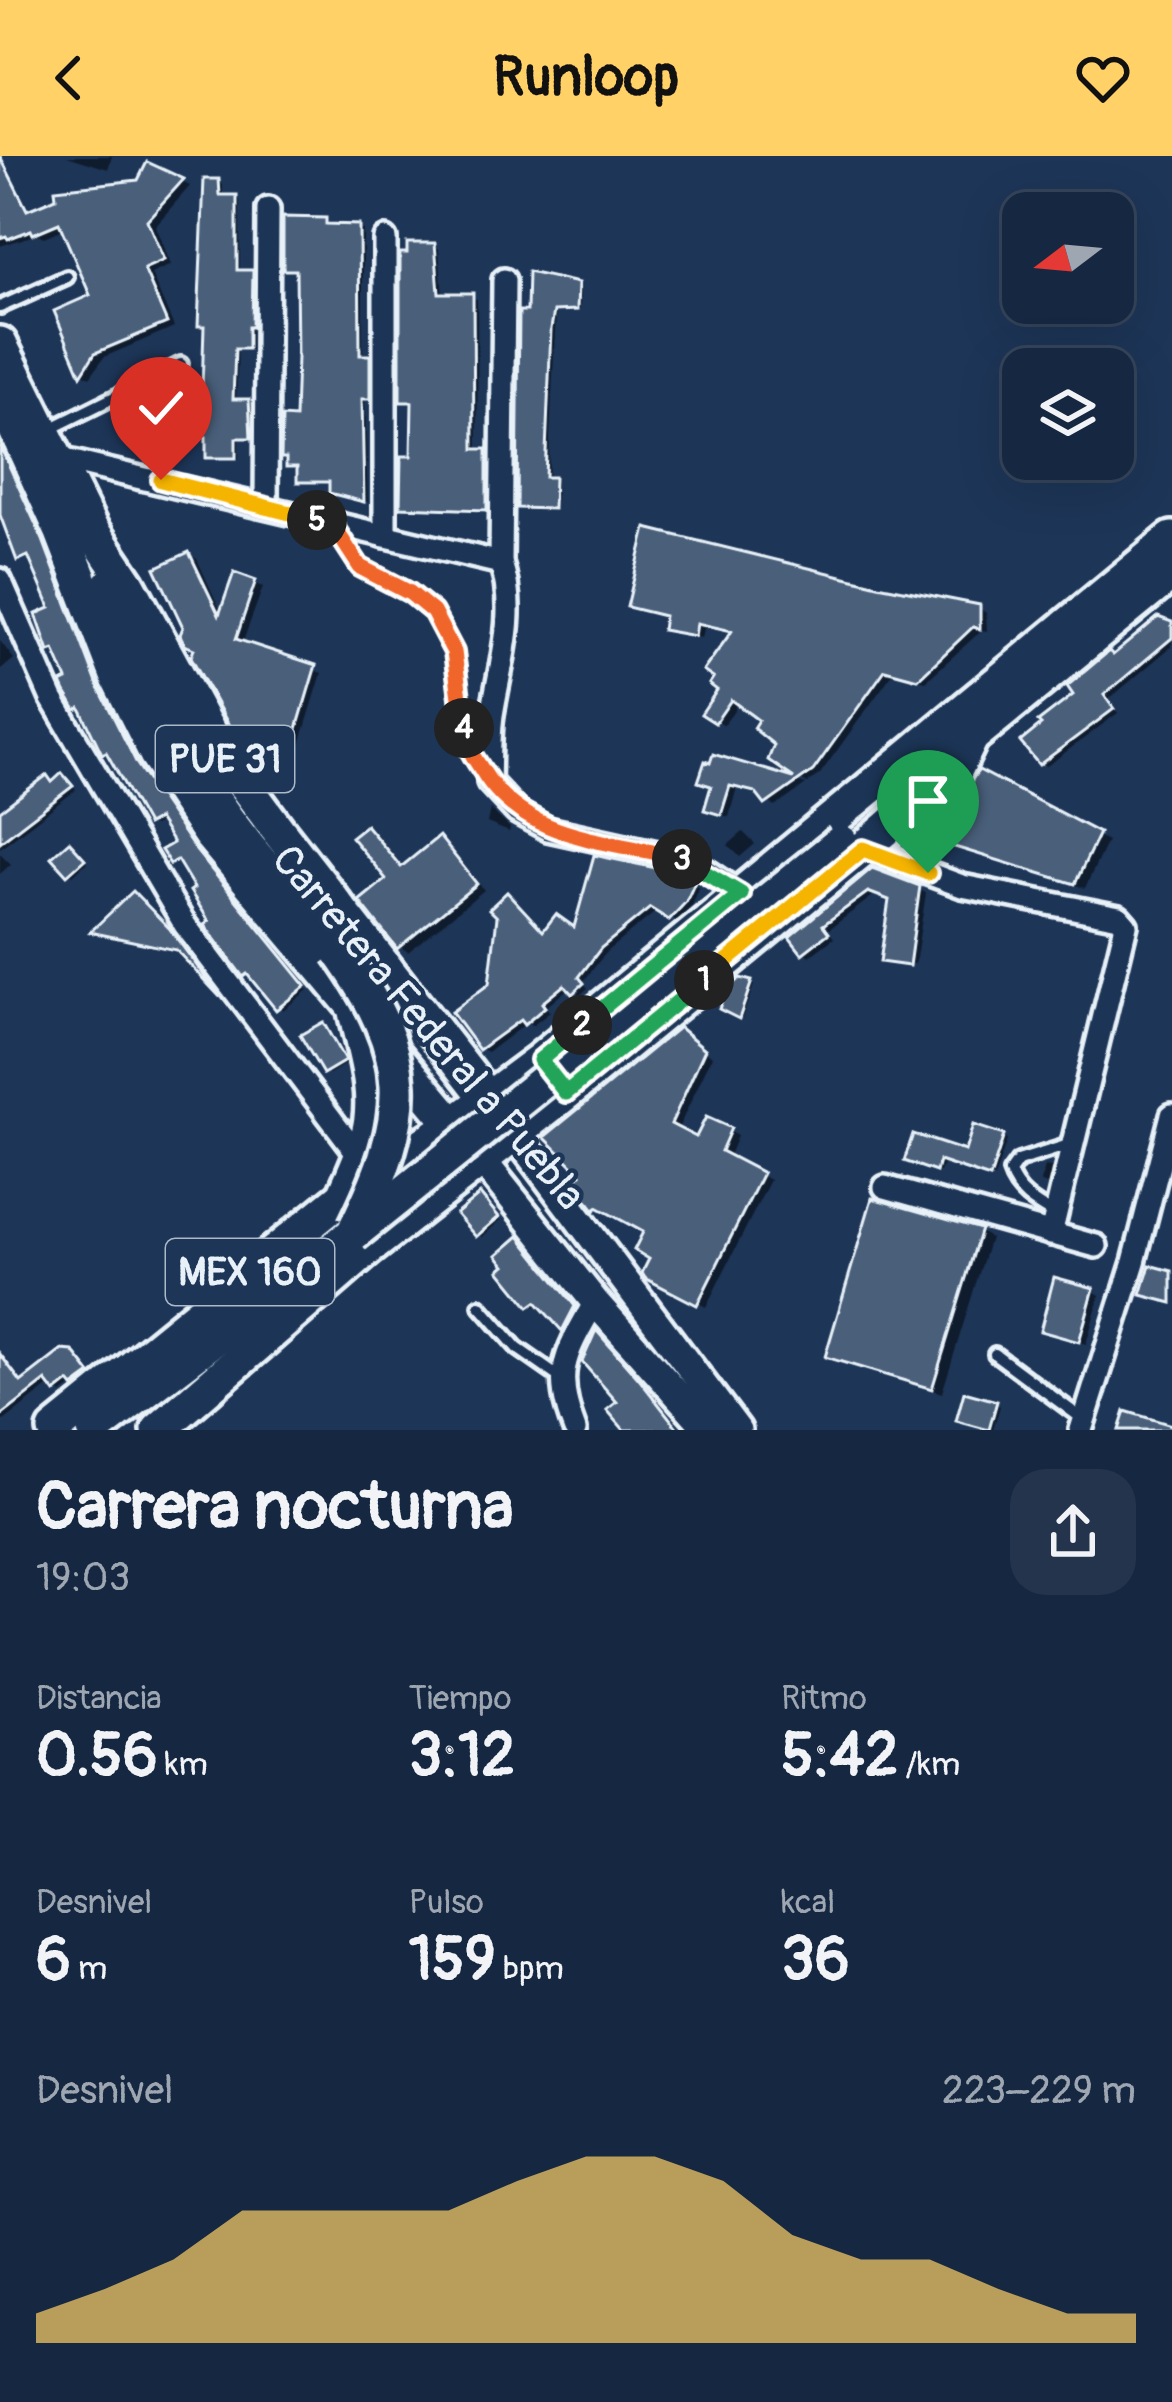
<!DOCTYPE html>
<html lang="es">
<meta charset="utf-8">
<style>
body{margin:0;font-family:Pangolin,sans-serif;background:#23344c;color:#f1f3f6;height:100vh;display:flex;flex-direction:column;font-size:45px;white-space:nowrap}
*{box-sizing:border-box;margin:0}
p{font-size:39px;color:#9ea6b1}
.icon{flex:none;width:66px;height:66px;fill:none;stroke:currentColor;stroke-width:2;stroke-linecap:round;stroke-linejoin:round}
.map{position:relative;height:1274px;overflow:hidden}
.side{display:flex;flex-direction:column;background:#162841;flex:1}
.side>*{flex:none}
.needle{width:78px;rotate:254deg}
.tools{position:absolute;left:1002px;top:36px;display:grid;gap:24px}
.tools a{display:grid;place-items:center;width:132px;height:132px;border-radius:24px;background:#162841;box-shadow:0 12px 48px #0002,0 0 0 3px #35445a;font-size:60px}
.pin{position:absolute;display:grid;place-items:center;width:102px;height:102px;color:#fff;margin:-123px -51px;border-radius:50% 50% 50% 0;rotate:-45deg;box-shadow:0 0 12px #0007}
.pin .icon{rotate:45deg}
.km{position:absolute;width:60px;height:60px;margin:-30px;border-radius:50%;background:#222;color:#fff;font-size:33px;line-height:60px;text-align:center}
.round{display:grid;place-items:center;flex:none;width:126px;height:126px;border-radius:36px;background:#23344c}
.head{display:flex;align-items:center;justify-content:space-between;height:204px;padding:0 36px}
h1{font-size:66px;font-weight:800;line-height:90px}
.figures{display:grid;grid-template-columns:repeat(3,1fr);gap:18px;height:204px;padding:12px 36px}
.figures div{display:grid;align-content:center}
.figures b{font-size:60px;font-weight:800}
.figures small{font-size:33px;font-weight:400}
.figures p{font-size:33px}
.chart{height:336px;padding:24px 36px}
.chart p{display:flex;justify-content:space-between}
.chart svg{width:100%;height:216px;margin-top:12px;fill:#ffd166;opacity:.7}
header{display:flex;justify-content:space-between;align-items:center;height:156px;padding:0 36px;background:#ffd166;color:#111;font-size:54px;font-weight:800}
.map>svg:first-child{display:block}
</style>
<header><svg class="icon" aria-label="back" viewBox="0 0 24 24"><path d="M15 5l-7 7 7 7"/></svg>Runloop<svg class="icon" aria-label="heart" viewBox="0 0 24 24"><path d="M12 20l-8-8c-3-5 5-10 8-4 3-6 11-1 8 4z"/></svg></header>
<div class="map">
<svg width="1172" height="1274" viewBox="0 0 1172 1274">
<rect width="100%" height="100%" fill="#1d3557"/>
<filter id="ink" filterUnits="userSpaceOnUse"><feTurbulence type="fractalNoise" baseFrequency=".00833" numOctaves="2"/><feDisplacementMap in="SourceGraphic" scale="24" xChannelSelector="R" yChannelSelector="G"/><feConvolveMatrix kernelMatrix="1 2 1 2 8 2 1 2 1" color-interpolation-filters="sRGB"/></filter>
<g filter="url(#ink)">
<g fill="#0007">
<path d="M67 0H112L108 13Z"/>
<path d="M148 10 190 30 155 70 171 109 151 118 174 171 104 201 90 221 83 217 58 156 94 141 65 72 44 81 38 78 0 90V56L20 48 30 56 141 26Z"/>
<path d="M219 26 223 29V42L240 44V117L256 119 255 172H251V194L238 193 236 246 253 249 254 283 239 282V303L209 300 206 281 202 279 203 257 168 253 205 237V171L201 169Z"/>
<path d="M325 65 329 71 363 74V202L373 205V244H365L368 346 336 338 332 327H304L300 324V312L289 310 298 265 299 114 286 112Z"/>
<path d="M434 90 439 93 443 140 477 143 478 296 491 298 490 354 403 350 414 303 415 247 403 244Z"/>
<path d="M577 129 580 131V154L556 155 548 324 556 326 555 353 523 352 530 158Z"/>
<path d="M0 286 47 389 102 535 142 613 198 698 308 834 283 854 252 819H245L182 706H172L177 688 163 665 154 670 149 667 104 596 85 556 78 552 71 526 52 494 54 453 32 402 20 403 0 354Z"/>
<path d="M189 399 197 403 222 458 236 420 263 431 242 488 322 517 298 595 242 576 186 470Z"/>
<path d="M630 449 979 452 986 457 987 475 982 474 926 525 893 517 820 618 807 628 772 603 778 588 762 564 739 546 724 569 705 557 721 533 735 476 705 469 702 482 672 477 665 473 667 461Z"/>
<path d="M1172 469V490L1108 544 1118 557 1047 610 1040 606 1078 539 1115 502Z"/>
<path d="M0 485 14 503 2 513 0 512Z"/>
<path d="M715 602 806 629 775 651 760 637 737 631 729 661 715 657Z"/>
<path d="M979 618 1107 685 1085 732 942 687 939 704 911 694 944 673Z"/>
<path d="M63 621 76 634 0 692V659L47 623 52 626Z"/>
<path d="M490 653 510 672 509 676 487 667Z"/>
<path d="M366 672 376 678 404 712 439 684 448 689 484 734 408 796 399 790 390 724Z"/>
<path d="M743 676 755 688 740 701 728 689Z"/>
<path d="M74 691 87 706 73 719 69 716Z"/>
<path d="M0 697 11 708 0 718Z"/>
<path d="M873 716 926 737 915 808 886 804 892 744 877 737 828 774 834 782 810 800 804 796 793 782Z"/>
<path d="M674 719 699 732 692 750 677 765 658 754 607 795 583 826 588 832 580 839 570 831 546 851 550 856 532 870 526 867 488 896 481 892 492 829 545 778 576 775Z"/>
<path d="M740 825 754 829 742 862 722 852Z"/>
<path d="M323 869 347 907 329 918 325 915Z"/>
<path d="M688 880 712 900 677 975 698 986 729 975 737 980 728 1002 770 1024 706 1151 647 1120 658 1080 596 1047Z"/>
<path d="M1003 982 1007 984 994 1022 944 1005 940 1016 911 1006 967 999Z"/>
<path d="M1045 1010 1056 1012 1051 1031 1040 1026Z"/>
<path d="M484 1044 501 1064 482 1081 478 1079Z"/>
<path d="M980 1076 990 1082 942 1237 829 1200Z"/>
<path d="M523 1086 577 1153 566 1175 541 1146 535 1151 531 1149Z"/>
<path d="M1093 1135 1100 1139 1086 1188 1050 1178Z"/>
<path d="M72 1198 94 1222 81 1232 75 1228 62 1238 52 1228 4 1265 0 1263V1215L6 1210 23 1228Z"/>
<path d="M996 1248 1000 1250 993 1274 964 1266Z"/>
</g>
<g fill="#495e7a" stroke="#e8f1f8" stroke-width="3">
<path d="M0 0 27 54 56 42 55 33 138 24 147 6 184 23 147 64 164 104 144 113 167 167 95 197 81 219 54 155 90 139 59 67 33 78 31 74 8 83 6 80 0 82Z"/>
<path d="M204 23H219L220 39H237V114H253L252 171H248V193H235L233 243H249L251 282H236V302H206V281H199L200 257 165 255 166 232 195 233 197 238V233L202 234 204 170H198Z"/>
<path d="M283 61 326 62V68L359 69 360 199H370V243H362L364 346 329 337V326H297V311H286V302H281L282 261 295 262 297 201 296 114H283Z"/>
<path d="M407 87H435L439 137H473L474 293H487V354L400 351 401 300H411L412 246H400V97H407Z"/>
<path d="M528 116 578 127 577 154 554 155 551 173 545 321H554L553 353 517 352 519 155H527Z"/>
<path d="M0 290 43 384 98 530 137 608 194 692 306 830 276 854 247 818 243 821 204 769 209 765 190 735 194 732 177 704 170 708 161 694 173 687 158 663 147 669 106 596 102 598 80 552 76 554 65 536 61 527 67 524 54 494 49 496 36 458 50 452 28 400 17 405 0 359Z"/>
<path d="M646 372 878 429 980 449V473L973 471 918 523 885 514 813 615 765 649 755 636 730 630 721 659 704 654 711 630 698 626 705 605 710 607 713 598 794 622 768 604 774 589 753 572 758 564 731 544 715 567 701 558 717 534 709 528 713 522 703 515 732 475 697 467 695 480 662 474 664 460 627 451Z"/>
<path d="M189 396 219 459 234 416 256 424 236 483 316 509 291 593 231 573 191 501 194 493 185 489 180 479 183 471 155 412Z"/>
<path d="M1158 461 1172 466V482L1104 539 1114 553 1039 609 1020 586 1041 569 1038 566 1073 539 1067 530 1109 495 1113 499Z"/>
<path d="M979 614 1099 677 1075 728 932 684 929 702 898 690 931 662 943 670 959 638Z"/>
<path d="M62 617 73 630 0 686V655L47 619 52 626Z"/>
<path d="M366 669 401 711 439 680 477 728 397 793 359 745 386 723 351 681Z"/>
<path d="M69 685 85 703 67 719 51 701Z"/>
<path d="M594 699 675 716 695 726 686 746 669 764 650 752 601 792 579 821 584 827 572 838 564 829 542 847 545 851 524 869 520 864 479 894 451 856 489 828 497 761 489 753 507 736 543 775 556 758 574 771Z"/>
<path d="M872 712 920 730 909 810 880 806 889 744 868 736 823 769 829 777 802 798 789 781Z"/>
<path d="M133 735 170 773 220 841 176 794 90 776Z"/>
<path d="M740 822 752 825 739 863 719 853 726 833Z"/>
<path d="M323 866 345 905 323 918 300 879Z"/>
<path d="M679 871 705 893 671 968 696 981 706 961 731 972 721 995 763 1017 697 1149 645 1122 642 1117 649 1103 634 1094 643 1076 597 1051 595 1055 573 1026 581 1018 544 981Z"/>
<path d="M973 969 1004 979 990 1022 939 1005 936 1016 904 1005 913 978 965 995Z"/>
<path d="M480 1038 499 1061 476 1081 456 1058Z"/>
<path d="M872 1042 981 1073 932 1233 825 1201Z"/>
<path d="M519 1080 575 1150 562 1175 536 1146 529 1151 499 1114 505 1109 497 1099Z"/>
<path d="M1150 1109 1172 1115V1147L1141 1139Z"/>
<path d="M1054 1121 1094 1132 1079 1186 1040 1175Z"/>
<path d="M596 1174 639 1223 679 1274H624L607 1254 617 1246 582 1206Z"/>
<path d="M62 1194 73 1195 91 1218 73 1231 69 1226 55 1237 46 1225 0 1261V1198L21 1226Z"/>
<path d="M964 1236 997 1245 989 1274 956 1265Z"/>
<path d="M1125 1255 1172 1269V1274H1119Z"/>
</g>
<g fill="none" stroke-linecap="round" stroke-linejoin="round">
<defs>
<g id="service">
<path d="M0 151 67 121"/>
<path d="M46 275 181 208"/>
<path d="M1055 1059C1036 1048 1017 1038 1010 1016L1018 1005 1072 988"/>
<path d="M480 1150 517 1192 560 1222"/>
<path d="M995 1198 1084 1264"/>
</g>
<g id="minor">
<path d="M385 83V380"/>
<path d="M504 124 501 407C518 457 500 508 492 559 489 581 490 604 489 626L517 656 548 673 680 702 707 715 741 738"/>
<path d="M52 301 501 407"/>
<path d="M266 349 268 53"/>
<path d="M0 424 52 543 185 769 360 1001"/>
<path d="M863 693 962 730 1119 761 1126 769 1051 1078"/>
<path d="M885 1031 1096 1090"/>
<path d="M575 1274C552 1216 566 1197 595 1146"/>
<path d="M1081 1274 1134 1106 1172 959"/>
</g>
<g id="secondary">
<path d="M514 977 737 1274"/>
<path d="M481 1003 595 1146 709 1274"/>
</g>
<g id="primary">
<path d="M0 188 91 373 128 428 216 590 280 677 498 956"/>
<path d="M0 239 62 376 118 522 156 598 210 679 465 983"/>
<path d="M110 429C141 519 182 607 242 683 272 722 307 758 339 795"/>
<path d="M959 591 1172 417"/>
<path d="M344 1040C352 1020 363 999 368 978 379 937 364 896 355 856"/>
<path d="M55 1274 344 1040 454 968 540 904 1172 383"/>
<path d="M94 1274 353 1078"/>
<path d="M159 1274 369 1092 566 937 863 693 956 613 972 580"/>
</g>
</defs>
<use href="#service" stroke="#e8f1f8" stroke-width="20"/>
<use href="#minor" stroke="#e8f1f8" stroke-width="30"/>
<use href="#secondary" stroke="#e8f1f8" stroke-width="36"/>
<use href="#primary" stroke="#e8f1f8" stroke-width="42"/>
<path stroke="#e8f1f8" stroke-width="3" stroke-dasharray="3 9" stroke-linecap="butt" d="M349 391C362 416 382 420 406 435 458 468 462 530 465 586L470 594"/>
<use href="#service" stroke="#1d3557" stroke-width="10"/>
<use href="#minor" stroke="#1d3557" stroke-width="21"/>
<use href="#secondary" stroke="#1d3557" stroke-width="27"/>
<use href="#primary" stroke="#1d3557" stroke-width="33"/>
<defs>
<g id="primary-bridge">
<path d="M339 795C415 901 412 957 356 1071"/>
<path d="M353 1078 841 686"/>
</g>
</defs>
<use href="#primary-bridge" stroke="#e8f1f8" stroke-width="42" stroke-linecap="butt"/>
<use href="#primary-bridge" stroke="#1d3557" stroke-width="33"/>
</g>
</g>
<g fill="none" stroke-linecap="round" stroke-linejoin="round" filter="url(#ink)">
<defs>
<path id="split-1" d="M704 824 863 693 928 717"/>
<path id="split-2" d="M582 869 540 904 566 937 704 824"/>
<path id="split-3" d="M582 869 741 738 682 703"/>
<path id="split-4" d="M464 572C465 589 473 600 482 614 524 686 610 683 682 703"/>
<path id="split-5" d="M317 364 332 368 360 411 410 437 433 456 454 496 464 572"/>
<path id="split-6" d="M161 324 317 364"/>
</defs>
<use href="#split-1" stroke="#fff" stroke-width="24"/>
<use href="#split-2" stroke="#fff" stroke-width="24"/>
<use href="#split-3" stroke="#fff" stroke-width="24"/>
<use href="#split-4" stroke="#fff" stroke-width="24"/>
<use href="#split-5" stroke="#fff" stroke-width="24"/>
<use href="#split-6" stroke="#fff" stroke-width="24"/>
<use href="#split-1" stroke="#f5b400" stroke-width="15"/>
<use href="#split-2" stroke="#22a559" stroke-width="15"/>
<use href="#split-3" stroke="#22a559" stroke-width="15"/>
<use href="#split-4" stroke="#f0652b" stroke-width="15"/>
<use href="#split-5" stroke="#f0652b" stroke-width="15"/>
<use href="#split-6" stroke="#f5b400" stroke-width="15"/>
</g>
<g text-anchor="middle" dominant-baseline="central" stroke-width="9" stroke-linejoin="round" paint-order="stroke">
<g fill="#1d3557" stroke="#abb9c8" stroke-width="3">
<rect x="156" y="570" width="138" height="66" rx="9"/>
<rect x="166" y="1083" width="168" height="66" rx="9"/>
</g>
<g font-size="39" font-weight="bold" fill="#e8f1f8">
<text x="225" y="603">PUE 31</text>
<text x="250" y="1116">MEX 160</text>
</g>
<g font-size="42" fill="#e8f1f8" stroke="#1d3557">
<text transform="translate(428 872) rotate(50)">Carretera Federal a Puebla</text>
</g>
</g>
</svg>
<div class="tools">
<a><svg class="needle" viewBox="-14 -14 28 28"><path d="M0-13l5 13h-10z" fill="#e53935"/><path d="M0 13l5-13h-10z" fill="#9ea6b1"/></svg></a>
<a><svg class="icon" aria-label="layers" viewBox="0 0 24 24"><path d="M12 4l9 5-9 5-9-5zM3 14l9 5 9-5"/></svg></a>
</div>
<div class="pin" style="left:928px;top:717px;background:#1e9e55"><svg class="icon" aria-label="arrive" viewBox="0 0 24 24"><path d="M6 21V4h12l-3 4 3 4H6"/></svg></div>
<div class="pin" style="left:161px;top:324px;background:#d93025"><svg class="icon" aria-label="check" viewBox="0 0 24 24"><path d="M5 12l5 5 9-10"/></svg></div>
<b class="km" style="left:704px;top:824px">1</b>
<b class="km" style="left:582px;top:869px">2</b>
<b class="km" style="left:682px;top:703px">3</b>
<b class="km" style="left:464px;top:572px">4</b>
<b class="km" style="left:317px;top:364px">5</b>
</div>
<section class="side">
<div class="head"><div><h1>Carrera nocturna</h1><p>19:03</p></div><a class="round"><svg class="icon" aria-label="share" viewBox="0 0 24 24"><path d="M12 15V3M7 8l5-5 5 5M5 13v7h14v-7"/></svg></a></div>
<div class="figures">
<div><p>Distancia</p><b>0.56<small> km</small></b></div>
<div><p>Tiempo</p><b>3:12</b></div>
<div><p>Ritmo</p><b>5:42<small> /km</small></b></div>
</div>
<div class="figures">
<div><p>Desnivel</p><b>6<small> m</small></b></div>
<div><p>Pulso</p><b>159<small> bpm</small></b></div>
<div><p>kcal</p><b>36</b></div>
</div>
<div class="chart"><p><span>Desnivel</span>223–229 m</p>
<svg viewBox="0 0 160 44" preserveAspectRatio="none"><path d="M0 44V38L10 33L20 27L30 17L40 17L50 17L60 17L70 11L80 6L90 6L100 11L110 22L120 27L130 27L140 33L150 38L160 38V44z"/></svg>
</div>
</section>
